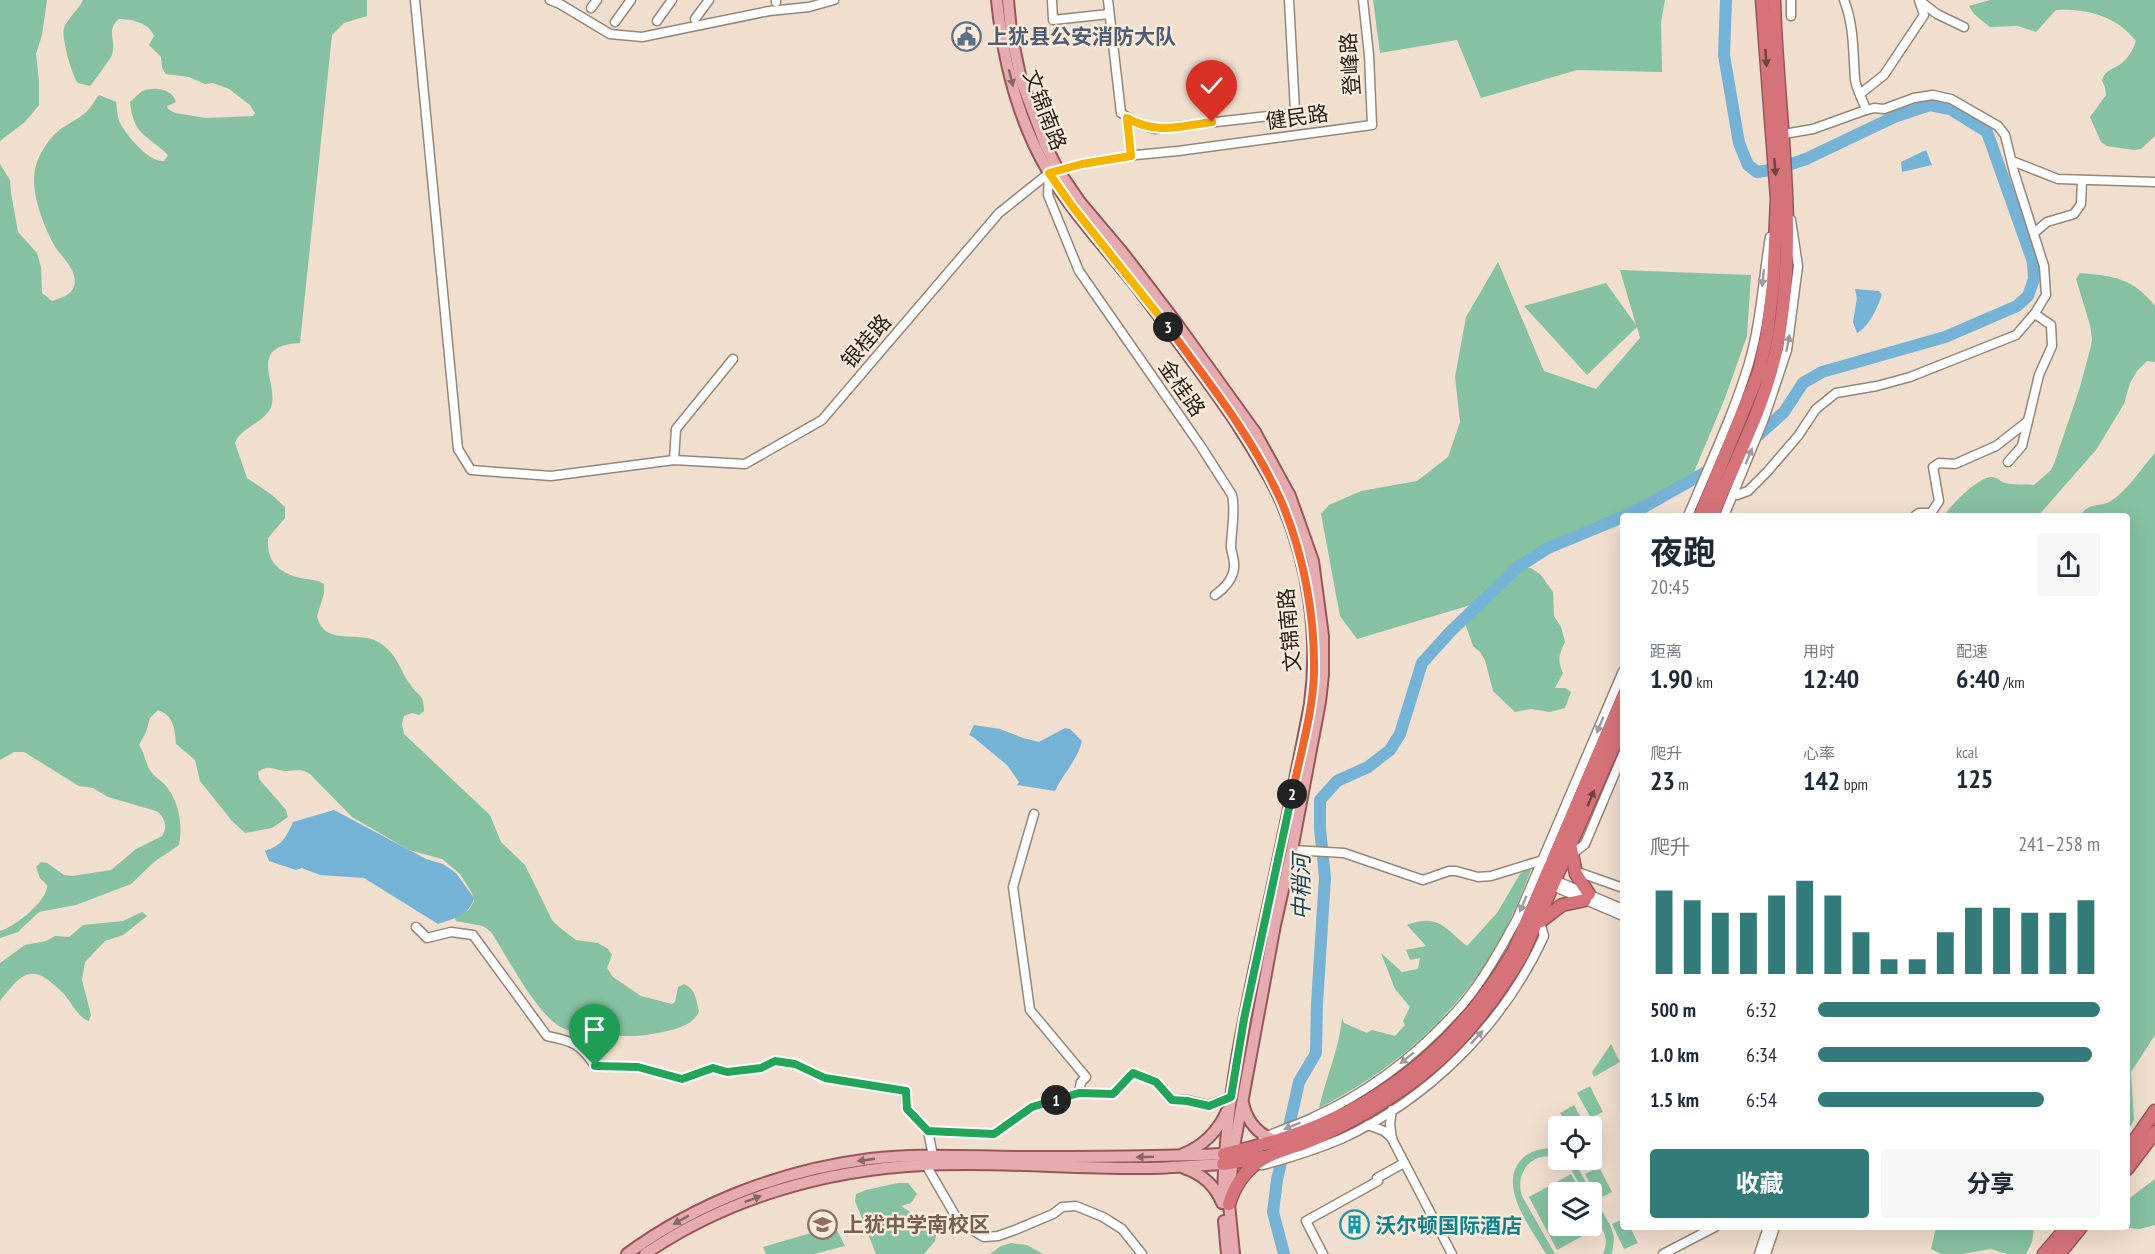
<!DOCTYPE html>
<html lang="zh">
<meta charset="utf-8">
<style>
body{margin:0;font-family:"PT Sans Narrow","Noto Sans SC",sans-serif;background:#f6f6f7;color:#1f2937;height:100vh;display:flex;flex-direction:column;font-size:22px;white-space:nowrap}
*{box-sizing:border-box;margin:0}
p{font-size:20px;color:#747a83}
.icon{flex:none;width:33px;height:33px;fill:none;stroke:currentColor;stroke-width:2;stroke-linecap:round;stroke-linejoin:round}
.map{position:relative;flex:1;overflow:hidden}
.panel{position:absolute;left:1620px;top:513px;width:510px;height:717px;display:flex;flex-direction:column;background:#fff;border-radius:6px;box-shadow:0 6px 24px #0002}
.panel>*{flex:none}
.fabs{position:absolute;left:1548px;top:1116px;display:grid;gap:12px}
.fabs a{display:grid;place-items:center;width:54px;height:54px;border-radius:6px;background:#fff;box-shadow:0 6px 24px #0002;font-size:30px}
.pin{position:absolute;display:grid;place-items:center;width:51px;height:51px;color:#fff;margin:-62px -26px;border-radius:50% 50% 50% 0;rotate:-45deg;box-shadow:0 0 6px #0007}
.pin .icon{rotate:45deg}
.km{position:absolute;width:30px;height:30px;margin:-15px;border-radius:50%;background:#222;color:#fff;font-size:16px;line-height:30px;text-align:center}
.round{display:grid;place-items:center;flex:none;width:63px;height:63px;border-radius:6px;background:#f6f6f7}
.headline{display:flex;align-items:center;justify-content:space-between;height:102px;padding:0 30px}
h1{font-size:33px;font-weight:700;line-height:45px}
.figures{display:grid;grid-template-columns:repeat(3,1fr);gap:9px;height:102px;padding:6px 30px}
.figures div{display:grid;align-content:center}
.figures b{font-size:26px;font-weight:700}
.figures small{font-size:16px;font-weight:400}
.figures p{font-size:16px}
.chart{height:168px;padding:12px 30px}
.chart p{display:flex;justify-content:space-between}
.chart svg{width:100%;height:108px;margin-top:6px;stroke:#337b78;stroke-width:6}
.button{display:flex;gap:12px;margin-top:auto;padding:12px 30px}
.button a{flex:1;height:69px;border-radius:6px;background:#337b78;color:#fff;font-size:24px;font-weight:700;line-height:69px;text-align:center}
.button a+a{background:#f6f6f7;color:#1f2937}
ul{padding:0 30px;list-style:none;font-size:20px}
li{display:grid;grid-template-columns:96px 72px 1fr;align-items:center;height:45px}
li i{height:15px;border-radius:8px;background:#337b78}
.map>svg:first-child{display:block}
</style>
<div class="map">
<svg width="2155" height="1254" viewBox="0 0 2155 1254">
<rect width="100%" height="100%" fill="#f0dece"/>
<g fill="#86c1a1">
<path d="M0 0H47L42 35 36 54 39 81V105L25 122 0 141Z"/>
<path d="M83 0H367V16L344 23 332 35 300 343C242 346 284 389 269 411 260 424 240 429 235 443L247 478 272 495 285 507V518L268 538C266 564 282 575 306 579 313 580 318 580 324 584V594L317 616C324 648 360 629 380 643 398 655 399 669 410 684 418 697 424 693 424 711L419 715 412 713 404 716 402 724 404 734 490 815 501 842 525 865 552 920 559 927 576 940 598 943 608 949 612 955 607 968 613 977 641 996 672 1004 675 1002 678 987 684 984C696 989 696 1000 699 1011 693 1028 667 1031 652 1034 637 1037 622 1036 606 1035 593 1034 578 1033 565 1029 538 1019 508 957 491 932L483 926 456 921 455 917 469 910 474 901 472 893 460 874 442 859 409 850 352 817 311 775C302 768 297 771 287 771 275 771 269 763 258 772L259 779 286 810 288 817 272 828 245 833 232 821 200 781 195 760 176 744C175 729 174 716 158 710L150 718 146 732 139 745C145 753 145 763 150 770 154 777 162 781 167 787 179 803 183 825 179 845L154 862 131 884 76 905 39 912 18 932 0 938V931C14 927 48 901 47 885L40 878 36 867 41 862 47 863 64 875 72 876 111 870 136 849 162 836C168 828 165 816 156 811L108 797 93 788 79 786 24 752H14L0 760V164L10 180 11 193 18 232 37 253 41 267 42 293 52 301C60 298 71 296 74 286 79 271 61 257 54 245 42 222 28 188 37 162 42 149 51 136 62 128 69 123 78 119 85 113 91 108 94 101 99 95L116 102C117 108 117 115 119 121 125 134 149 163 164 161L168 155C147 134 134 137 130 102 134 99 137 95 141 92 153 86 172 88 176 102L167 106 168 109 175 113 206 118 253 116 255 113 250 105 229 89 213 83 205 84 189 77 166 74 162 68 161 57 149 45 154 36C149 23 133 19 119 19 105 30 117 41 112 55 111 58 93 83 90 86L78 83C72 76 61 37 64 28 68 18 78 10 83 0Z"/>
<path d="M1373 0H1665L1661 22 1662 72 1577 70 1481 98 1457 40 1380 53Z"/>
<path d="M1990 0H2155V136L2141 149 2134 150 2107 146 2101 142 2090 117 2106 95 2105 87 2102 81C2105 68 2115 70 2123 62 2130 56 2133 49 2136 41 2117 16 2086 8 2056 10L2036 32 2018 26 1990 27 1974 14 1969 6Z"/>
<path d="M1498 262 1544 371 1596 389 1640 338 1637 327 1587 375 1524 306 1606 283 1636 325 1620 270 1751 275 1747 336 1725 398 1694 472 1644 507 1548 548 1517 568 1484 601 1357 639 1340 616 1321 514 1329 505 1361 491 1417 481 1448 457 1460 422 1455 377 1466 317Z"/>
<path d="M2080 273C2114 276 2133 278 2155 306V362L2147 361 2137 371 2130 383 2124 404 2096 450 2038 516H1944C1950 506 1979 476 1992 477 1996 477 2000 481 2005 483 2013 485 2025 484 2034 485L2051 470 2054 464 2080 387 2091 346 2092 339 2090 325 2076 279Z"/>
<path d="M2155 453V1035L2131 1072 2134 1120 2127 1133V516H2079C2092 501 2096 508 2109 502 2125 494 2143 466 2155 453Z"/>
<path d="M1520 568H1531L1541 575 1553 592 1554 616 1561 627 1565 642C1559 655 1557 660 1563 673L1555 688H1565L1571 692 1565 708 1550 712 1531 709 1515 712 1493 691 1485 660 1480 652 1473 646 1465 623Z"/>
<path d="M1527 869 1531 870C1519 900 1507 931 1490 958 1444 1026 1391 1071 1319 1108 1326 1077 1339 1050 1342 1018L1344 1023 1367 1033 1372 1030 1395 1036 1405 1025 1403 1021 1410 1007 1395 989 1381 953 1402 972 1418 969 1420 958 1410 960 1406 950 1426 946 1407 925C1439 913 1444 928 1467 946L1497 913 1520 874Z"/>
<path d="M142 912 147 916 123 935 105 941 85 962 82 980 91 1015 89 1021C80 1019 73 1005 67 998 64 993 59 989 54 985 29 961 17 980 0 1001V963L25 945 46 941 55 936 69 937 83 925 123 921Z"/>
<path d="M1611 1044 1620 1062 1594 1077 1592 1072Z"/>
<path d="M1590 1086 1603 1112 1591 1118 1577 1093Z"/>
<path d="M1574 1105 1584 1123 1577 1126H1568L1560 1113Z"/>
<path d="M1549 1148 1558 1150V1158C1534 1150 1514 1171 1522 1196L1555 1254H1546C1532 1229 1498 1188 1520 1161 1528 1152 1538 1149 1549 1148Z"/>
<path d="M1561 1160 1574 1161 1611 1227 1614 1238 1612 1254H1603C1612 1234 1597 1225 1592 1208 1591 1203 1592 1197 1592 1192H1584L1569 1166Z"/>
<path d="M1599 1167 1612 1192 1598 1199 1585 1174Z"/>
<path d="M1571 1174 1581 1192H1558V1226H1592V1212L1599 1227 1557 1250 1529 1197Z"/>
<path d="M2155 1179V1225L2140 1229 2128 1228 2127 1200Z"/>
<path d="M898 1183H908L917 1194 911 1203 901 1206 922 1220 929 1219 936 1235 935 1241 924 1254H876L855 1201 856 1194 866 1190Z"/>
<path d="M1623 1219V1227H1630L1638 1243 1624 1249 1612 1224Z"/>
<path d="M835 1226 845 1246 814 1254H766L763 1247Z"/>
<path d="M1936 1227H2034V1228L2032 1242 2026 1254H2007L1991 1249 1961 1254H1941L1931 1249Z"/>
<path d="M1011 1243 1027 1245 1043 1254H990L1001 1246Z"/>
</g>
<g fill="#74b2d6">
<path d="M1926 150 1932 165 1902 172 1901 162Z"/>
<path d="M1855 289 1879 291 1882 295C1877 308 1869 327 1857 333L1853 322 1857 298Z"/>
<path d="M974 725 1000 729 1023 738 1039 742 1065 728 1070 729 1082 741C1078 759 1063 774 1055 791L1017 785 1019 782 1007 765 973 737 969 735Z"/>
<path d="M334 810 426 859 443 864 456 873 474 898C469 916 454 918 438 924L364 878 320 875 302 868 296 870 269 861 265 851C282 845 286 838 293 822Z"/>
</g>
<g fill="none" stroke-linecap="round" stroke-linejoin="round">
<g stroke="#74b2d6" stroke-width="12">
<path d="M1726 0 1724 55 1739 143 1748 165 1757 172 1776 169 1806 159 1894 117 1930 105 1950 109 1987 132 2033 262 2034 279 2028 296 2017 306 1945 337 1822 372 1803 383 1784 412 1752 441"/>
<path d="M1625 516 1644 507 1713 468"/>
<path d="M1284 1254 1273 1212 1277 1180 1299 1082 1316 1053 1317 1004 1325 877 1320 829V800L1337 781 1368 767 1390 750 1400 734 1422 663 1451 631 1517 568 1548 548 1623 517"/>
</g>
<defs>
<g id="minor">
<path d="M415 0 458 449 471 470 551 476 674 460 745 464 822 420 999 213 1049 173 1082 164 1136 155 1178 151 1372 125 1369 55 1363 0"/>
<path d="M550 0 560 4 610 34 642 37 769 11 809 7 834 0"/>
<path d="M776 0V2"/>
<path d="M1052 0 1053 20 1109 14"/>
<path d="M1108 0 1121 113 1138 124 1155 129 1286 114 1295 111 1289 0"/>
<path d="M1844 0C1854 25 1853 52 1855 79 1856 89 1863 100 1866 110"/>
<path d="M1920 1 1937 14 1964 27"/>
<path d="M591 8 597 0"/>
<path d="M1791 16V0"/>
<path d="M695 19 709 0"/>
<path d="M657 21 672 0"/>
<path d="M615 22 631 0"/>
<path d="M1860 94 1884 75 1924 15 1919 0"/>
<path d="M1127 118 1131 156"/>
<path d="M2012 161 2058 179 2155 182"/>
<path d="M1049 173 1048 195 1079 271 1200 445 1232 495C1236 512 1231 531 1231 548 1232 554 1235 561 1234 568 1233 579 1224 589 1215 595"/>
<path d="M2034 233 2047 222 2074 214 2081 204 2082 180"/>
<path d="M674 460 676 429 733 359"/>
<path d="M2008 462 2022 446 2039 375 2052 346 2051 325 2035 314"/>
<path d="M1734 493 1737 495 1748 491 1767 472 1798 436 1816 409 1836 393 1877 386 1910 377 2016 335 2035 313 2046 295 2044 266 2014 172 2005 135 1998 126 1951 99 1933 95 1914 98 1884 109 1874 108 1863 111 1813 129 1784 134"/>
<path d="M1688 516C1709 465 1733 416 1749 363 1761 322 1763 279 1770 237"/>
<path d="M1724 516 1764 419 1787 350 1798 266 1791 220"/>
<path d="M1915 516 1919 513H1931L1939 501 1933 467 1939 463 1955 464 1996 446 2028 421"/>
<path d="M1034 814 1013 887 1030 1010 1086 1077 1081 1082 1079 1093 1113 1094 1133 1073 1156 1082 1172 1100H1187L1209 1105 1231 1097"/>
<path d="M1292 850 1344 853 1423 880 1449 871H1456L1478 877 1491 876 1543 860"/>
<path d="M1567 855H1571L1585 844 1623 754"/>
<path d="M1575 871 1623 888"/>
<path d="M1552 879 1623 909"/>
<path d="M1548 884 1623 916"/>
<path d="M416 927 427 938 451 932 473 935 547 1036C573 1041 580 1044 595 1066L638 1067 682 1079 713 1068 727 1072 761 1068 775 1061 795 1064 825 1078 905 1091 907 1109 928 1131 933 1156"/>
<path d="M1392 1110 1390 1124 1392 1139 1452 1254"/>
<path d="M1368 1125 1384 1131 1392 1138"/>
<path d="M928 1131 994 1134 1032 1107 1079 1093"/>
<path d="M1263 1138C1280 1130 1298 1125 1314 1117 1371 1091 1422 1051 1463 1004 1484 979 1501 948 1517 919L1623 671"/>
<path d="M926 1165 959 1222 984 1237 998 1236 1015 1230 1053 1214 1062 1207 1076 1206 1103 1217 1122 1229 1142 1254"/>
<path d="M1256 1165H1263C1289 1158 1315 1150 1341 1139 1429 1099 1504 1024 1544 936L1539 920"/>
<path d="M1323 1254 1306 1221 1378 1181 1377 1178 1404 1163"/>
<path d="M1663 1254 1715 1227"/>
<path d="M1759 1254 1768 1227"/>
<path d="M1766 1254 1775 1227"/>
</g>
<g id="major">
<path d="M997 0C1003 60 1018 121 1049 173 1072 212 1104 246 1132 281 1168 328 1204 375 1237 424 1253 450 1270 475 1282 503 1309 566 1319 636 1310 704 1295 781 1279 858 1262 935 1243 1022 1224 1110 1223 1200"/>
<path d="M1008 0 1011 32 1021 80 1045 144 1058 170 1080 202 1123 253 1175 321 1255 432 1290 496 1313 561 1323 636V675L1320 702 1292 850 1275 925 1233 1152 1229 1204 1234 1254"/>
<path d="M1243 1103C1247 1122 1259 1135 1277 1141"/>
<path d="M1183 1154C1203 1146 1218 1131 1227 1111"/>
<path d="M1184 1168C1202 1174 1215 1185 1222 1203"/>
<path d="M1224 1221 1227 1254"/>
<path d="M627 1254C698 1202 783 1170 870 1159 921 1153 973 1157 1024 1157 1091 1157 1158 1157 1224 1154"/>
<path d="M645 1254C727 1198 825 1170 923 1165 997 1161 1072 1169 1146 1168 1172 1168 1198 1165 1223 1164"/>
</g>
<g id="highway">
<path d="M1700 516 1759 372 1767 334 1773 285 1777 199 1762 0"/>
<path d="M1712 516C1736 458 1767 403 1778 341 1799 228 1777 114 1774 0"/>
<path d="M1571 849 1576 874 1589 894"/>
<path d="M1541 921 1562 905 1585 900"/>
<path d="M2127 1151 2155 1111"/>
<path d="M1224 1154C1354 1127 1446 1065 1514 951L1623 697"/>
<path d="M1223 1164 1263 1157"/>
<path d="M2127 1169 2155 1132"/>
<path d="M1229 1204C1234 1188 1243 1173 1257 1163 1273 1151 1294 1148 1312 1140 1350 1123 1386 1102 1419 1077 1462 1044 1494 1002 1522 955L1623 725"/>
<path d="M2044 1254 2067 1227"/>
<path d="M2059 1254 2081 1227"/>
</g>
</defs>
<use href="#minor" stroke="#968677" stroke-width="11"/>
<use href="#major" stroke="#995659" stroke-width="14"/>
<use href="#highway" stroke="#995659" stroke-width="15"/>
<use href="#minor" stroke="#fff" stroke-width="8"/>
<use href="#major" stroke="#e6abaf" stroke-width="10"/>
<use href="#highway" stroke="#d6737a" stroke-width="12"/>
</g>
<defs><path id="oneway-solid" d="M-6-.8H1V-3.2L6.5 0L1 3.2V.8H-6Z" transform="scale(1.5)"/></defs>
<g fill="#6e4241">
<use href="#oneway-solid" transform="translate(1766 58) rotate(86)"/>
<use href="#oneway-solid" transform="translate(1775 167) rotate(85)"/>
<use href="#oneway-solid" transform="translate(1591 798) rotate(-67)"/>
</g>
<g fill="#876665">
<use href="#oneway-solid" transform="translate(1011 78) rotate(76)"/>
<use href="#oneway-solid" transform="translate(1145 1157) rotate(179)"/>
<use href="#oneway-solid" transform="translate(866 1160) rotate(172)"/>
<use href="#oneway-solid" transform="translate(753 1199) rotate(-21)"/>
<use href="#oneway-solid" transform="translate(681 1220) rotate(151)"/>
</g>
<g fill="#9e9b98">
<use href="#oneway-solid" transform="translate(1763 278) rotate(96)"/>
<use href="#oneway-solid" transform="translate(1788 343) rotate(-79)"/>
<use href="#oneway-solid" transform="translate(1749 456) rotate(-68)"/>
<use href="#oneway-solid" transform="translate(1600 725) rotate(113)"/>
<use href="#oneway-solid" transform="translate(1523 904) rotate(113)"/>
<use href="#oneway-solid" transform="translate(1477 1037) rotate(-47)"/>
<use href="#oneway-solid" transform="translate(1407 1058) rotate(141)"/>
<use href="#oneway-solid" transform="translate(1292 1126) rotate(158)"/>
</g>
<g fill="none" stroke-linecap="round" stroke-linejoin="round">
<defs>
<path id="split-1" d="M595 1066 638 1067 682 1079 713 1068 727 1072 761 1068 775 1061 795 1064 825 1078 906 1091 907 1109 928 1131 994 1134 1032 1107 1056 1100"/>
<path id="split-2" d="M1056 1100 1079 1093 1113 1094 1133 1073 1156 1082 1172 1100 1187 1101 1209 1106 1231 1097 1244 1019 1292 794"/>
<path id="split-3" d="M1168 327C1209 383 1254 439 1282 503 1304 556 1315 616 1314 673 1313 711 1300 756 1292 794"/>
<path id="split-4" d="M1168 327 1072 206 1049 173 1082 164 1131 156 1127 118C1156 135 1181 126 1212 122"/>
</defs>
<use href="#split-1" stroke="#fff" stroke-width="12"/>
<use href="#split-2" stroke="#fff" stroke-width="12"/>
<use href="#split-3" stroke="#fff" stroke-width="12"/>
<use href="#split-4" stroke="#fff" stroke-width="12"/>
<use href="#split-1" stroke="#22a559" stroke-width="8"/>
<use href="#split-2" stroke="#22a559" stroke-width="8"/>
<use href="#split-3" stroke="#f0652b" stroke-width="8"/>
<use href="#split-4" stroke="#f5b400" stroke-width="8"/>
</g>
<defs>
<symbol id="civic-ring" viewBox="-11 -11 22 22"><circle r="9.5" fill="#fdebdb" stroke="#5c6f8a" stroke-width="1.5"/><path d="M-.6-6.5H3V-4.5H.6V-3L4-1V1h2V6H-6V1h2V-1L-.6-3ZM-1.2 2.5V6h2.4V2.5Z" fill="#5c6f8a"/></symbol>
<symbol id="school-ring" viewBox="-11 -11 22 22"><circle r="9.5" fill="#fdebdb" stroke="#8d6e63" stroke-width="1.5"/><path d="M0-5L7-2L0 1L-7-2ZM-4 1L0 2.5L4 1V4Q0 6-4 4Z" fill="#8d6e63"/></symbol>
<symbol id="building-ring" viewBox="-11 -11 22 22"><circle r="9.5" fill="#fdebdb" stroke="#0f9aa8" stroke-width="1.5"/><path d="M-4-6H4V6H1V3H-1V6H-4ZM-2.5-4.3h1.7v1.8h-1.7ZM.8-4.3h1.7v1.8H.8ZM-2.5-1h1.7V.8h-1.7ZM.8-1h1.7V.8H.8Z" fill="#0f9aa8"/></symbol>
</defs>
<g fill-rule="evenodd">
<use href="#civic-ring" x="950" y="20" width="33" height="33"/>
<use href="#school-ring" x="806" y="1208" width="33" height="33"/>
<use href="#building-ring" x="1338" y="1208" width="33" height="33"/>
</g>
<g text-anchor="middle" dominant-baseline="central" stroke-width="4.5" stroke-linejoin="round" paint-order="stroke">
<g font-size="21" font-weight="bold" fill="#4e5e75" stroke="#fdebdb" text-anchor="start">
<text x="987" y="36">上犹县公安消防大队</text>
</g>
<g font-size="21" fill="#28211b" stroke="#fdebdb">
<text transform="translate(1350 64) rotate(-94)">登峰路</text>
<text transform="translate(1045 110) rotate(69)">文锦南路</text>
<text transform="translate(1297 117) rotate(-8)">健民路</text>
<text transform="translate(866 341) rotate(-49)">银桂路</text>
<text transform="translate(1182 388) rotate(55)">金桂路</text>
<text transform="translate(1289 630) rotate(-95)">文锦南路</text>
</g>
<g font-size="21" font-weight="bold" fill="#785e54" stroke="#fdebdb" text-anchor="start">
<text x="843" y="1224">上犹中学南校区</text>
</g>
<g font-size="21" font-weight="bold" fill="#0d838f" stroke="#fdebdb" text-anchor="start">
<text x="1375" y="1225">沃尔顿国际酒店</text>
</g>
<g font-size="22" font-style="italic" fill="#154760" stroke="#fdebdb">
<text transform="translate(1301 887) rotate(-90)">中稍河</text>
</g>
</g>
</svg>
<div class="fabs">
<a><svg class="icon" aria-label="locate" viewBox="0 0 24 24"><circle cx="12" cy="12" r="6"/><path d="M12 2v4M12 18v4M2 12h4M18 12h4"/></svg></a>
<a><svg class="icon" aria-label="layers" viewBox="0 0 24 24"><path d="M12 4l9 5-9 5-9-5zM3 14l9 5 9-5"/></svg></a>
</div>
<div class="pin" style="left:595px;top:1066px;background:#1e9e55"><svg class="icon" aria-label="arrive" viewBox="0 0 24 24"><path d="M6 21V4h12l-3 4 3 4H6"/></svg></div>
<div class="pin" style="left:1212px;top:122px;background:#d93025"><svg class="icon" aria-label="check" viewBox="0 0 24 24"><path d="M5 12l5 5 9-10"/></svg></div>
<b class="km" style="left:1056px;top:1100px">1</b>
<b class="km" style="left:1292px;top:794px">2</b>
<b class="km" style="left:1168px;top:327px">3</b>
<section class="panel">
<div class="headline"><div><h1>夜跑</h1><p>20:45</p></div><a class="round"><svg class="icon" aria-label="share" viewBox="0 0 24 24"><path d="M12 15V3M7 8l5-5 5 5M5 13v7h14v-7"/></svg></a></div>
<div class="figures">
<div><p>距离</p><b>1.90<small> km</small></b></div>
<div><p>用时</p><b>12:40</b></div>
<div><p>配速</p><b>6:40<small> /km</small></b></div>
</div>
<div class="figures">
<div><p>爬升</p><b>23<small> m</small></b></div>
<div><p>心率</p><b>142<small> bpm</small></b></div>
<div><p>kcal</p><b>125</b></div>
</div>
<div class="chart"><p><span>爬升</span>241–258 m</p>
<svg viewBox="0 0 160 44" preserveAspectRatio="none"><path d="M5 44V10M15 44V14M25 44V19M35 44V19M45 44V12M55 44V6M65 44V12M75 44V27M85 44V38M95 44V38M105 44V27M115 44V17M125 44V17M135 44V19M145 44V19M155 44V14"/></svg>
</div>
<ul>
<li><b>500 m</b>6:32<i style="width:100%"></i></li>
<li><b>1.0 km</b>6:34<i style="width:97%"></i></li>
<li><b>1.5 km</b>6:54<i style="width:80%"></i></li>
</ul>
<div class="button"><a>收藏</a><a>分享</a></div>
</section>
</div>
